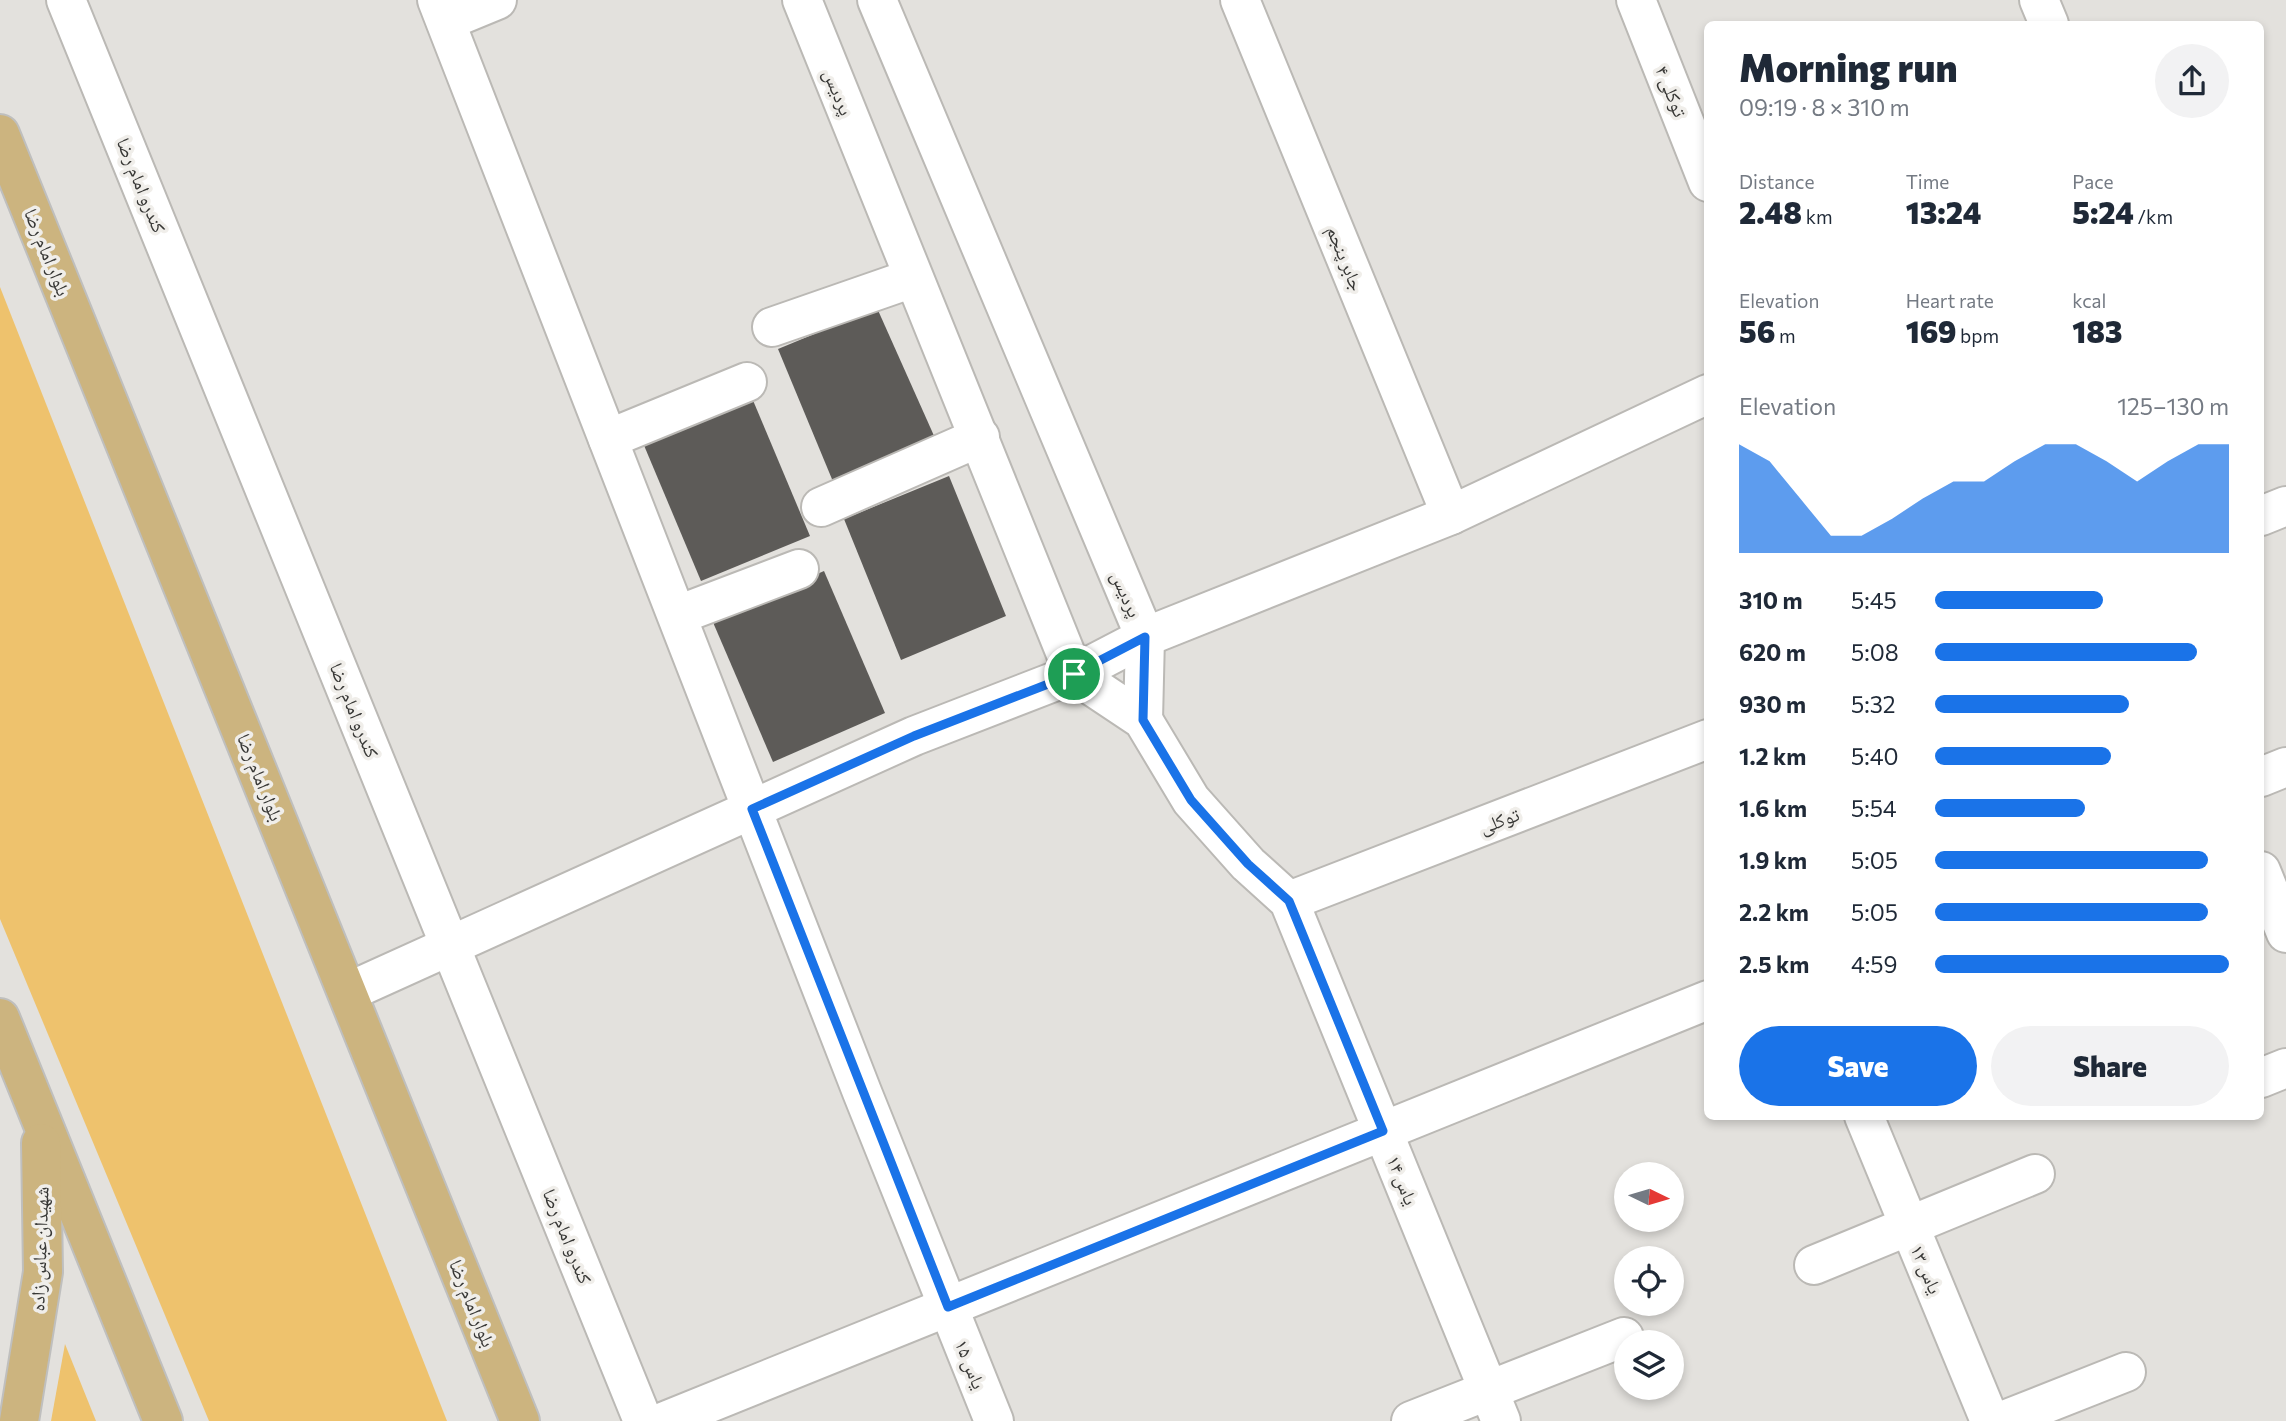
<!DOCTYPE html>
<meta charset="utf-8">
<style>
body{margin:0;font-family:Commissioner,"Noto Naskh Arabic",sans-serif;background:#f2f2f3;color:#1f2937;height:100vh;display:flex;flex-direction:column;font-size:26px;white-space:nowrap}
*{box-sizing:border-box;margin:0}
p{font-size:23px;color:#747a83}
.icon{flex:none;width:38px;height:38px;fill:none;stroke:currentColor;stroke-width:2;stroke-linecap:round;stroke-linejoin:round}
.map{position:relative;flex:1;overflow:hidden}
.drawer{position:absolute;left:1704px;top:21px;width:560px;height:1099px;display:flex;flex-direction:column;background:#fff;border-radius:10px;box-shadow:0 4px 10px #0003}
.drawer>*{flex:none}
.needle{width:46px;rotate:95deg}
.tools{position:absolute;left:1614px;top:1162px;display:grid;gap:14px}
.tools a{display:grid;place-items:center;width:70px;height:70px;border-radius:50%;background:#fff;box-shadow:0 4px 10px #0003;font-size:35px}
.pin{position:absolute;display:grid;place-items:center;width:60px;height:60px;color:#fff;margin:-30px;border:4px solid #fff;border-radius:50%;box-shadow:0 2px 7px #0007}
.round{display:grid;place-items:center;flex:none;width:74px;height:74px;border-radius:37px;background:#f2f2f3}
.overview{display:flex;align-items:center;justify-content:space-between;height:119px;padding:0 35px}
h1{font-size:38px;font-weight:800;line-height:52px}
.figures{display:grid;grid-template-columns:repeat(3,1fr);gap:10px;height:119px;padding:7px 35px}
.figures div{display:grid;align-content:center}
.figures b{font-size:30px;font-weight:800}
.figures small{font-size:19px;font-weight:400}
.figures p{font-size:19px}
.chart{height:196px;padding:14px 35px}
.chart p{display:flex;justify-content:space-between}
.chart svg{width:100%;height:126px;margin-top:7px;fill:#1a73e8;opacity:.7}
.button{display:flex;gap:14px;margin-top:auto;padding:14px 35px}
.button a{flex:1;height:80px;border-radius:42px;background:#1a73e8;color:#fff;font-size:28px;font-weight:800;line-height:80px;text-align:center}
.button a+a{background:#f2f2f3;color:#1f2937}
ul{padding:0 35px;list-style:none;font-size:23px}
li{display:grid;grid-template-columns:112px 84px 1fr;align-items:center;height:52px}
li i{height:18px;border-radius:9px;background:#1a73e8}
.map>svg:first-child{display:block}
</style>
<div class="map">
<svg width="2286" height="1421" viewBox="0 0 2286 1421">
<rect width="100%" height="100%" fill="#e3e1dd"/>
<g fill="#eec26d">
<path d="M0 287 447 1421H209L0 919Z"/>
<path d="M65 1344 96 1421H51Z"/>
</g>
<g fill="#5d5b58">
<path d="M877 308 935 438 834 484 778 349Z"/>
<path d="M752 398 810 536 701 581 643 443Z"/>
<path d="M949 476 1006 616 901 660 844 519Z"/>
<path d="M824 571 885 713 773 762 712 620Z"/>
</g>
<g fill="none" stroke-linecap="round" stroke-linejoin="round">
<defs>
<g id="minor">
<path d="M66 0 643 1421"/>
<path d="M437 0 862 1092 994 1421"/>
<path d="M802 0 1074 674 1143 720 1191 800 1248 864 1289 901 1501 1421"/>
<path d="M877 0 1145 637 1143 720"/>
<path d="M1240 0 1451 515"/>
<path d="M1636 0 1708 182"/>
<path d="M2039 0 2049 24"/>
<path d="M446 21 497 0"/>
<path d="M772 327 913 278"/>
<path d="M608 439 747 382"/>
<path d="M821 507 980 437"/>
<path d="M2261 516 2286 506"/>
<path d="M678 615 799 569"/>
<path d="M2261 777 2286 767"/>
<path d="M2261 871 2286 933"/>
<path d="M1289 901 1708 739"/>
<path d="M348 992 914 736 1074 674 1145 637 1451 515 1708 394"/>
<path d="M2261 1078 2286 1068"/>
<path d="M1864 1116 1990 1421"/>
<path d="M1814 1265 2035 1174"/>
<path d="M665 1421 1708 1000"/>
<path d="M1411 1421 1624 1337"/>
<path d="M2002 1421 2126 1372"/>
</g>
<g id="major">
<path d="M0 134 520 1421"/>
<path d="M0 1018 163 1421"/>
<path d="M19 1421 43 1272 41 1143"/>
</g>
</defs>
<use href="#minor" stroke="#bbb9b5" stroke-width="42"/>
<use href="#major" stroke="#bfbfbe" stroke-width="42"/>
<use href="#minor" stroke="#fff" stroke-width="38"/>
<use href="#major" stroke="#ccb47f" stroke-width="38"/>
</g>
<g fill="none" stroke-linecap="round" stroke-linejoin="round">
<defs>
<path id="route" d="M1145 637 1143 720 1191 800 1248 864 1289 901 1383 1131 948 1307 752 809 914 736 1074 674Z"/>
</defs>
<use href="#route" stroke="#fff" stroke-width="14"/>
<use href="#route" stroke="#1a73e8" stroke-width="9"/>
</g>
<g text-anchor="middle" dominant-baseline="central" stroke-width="7" stroke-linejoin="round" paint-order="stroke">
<g font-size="19" fill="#373735" stroke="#f0eeea">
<text transform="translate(1672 91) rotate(68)">توکلی ۴</text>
<text transform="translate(839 92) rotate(68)">پردیس</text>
<text transform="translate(142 185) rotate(68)">کندرو امام رضا</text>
<text transform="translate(48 252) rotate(68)">بلوار امام رضا</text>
<text transform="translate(1346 258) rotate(68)">جابر پنجم</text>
<text transform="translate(1127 594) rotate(67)">پردیس</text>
<text transform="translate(355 710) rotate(68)">کندرو امام رضا</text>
<text transform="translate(261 777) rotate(68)">بلوار امام رضا</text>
<text transform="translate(1499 820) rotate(-21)">توکلی</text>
<text transform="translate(1403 1180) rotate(68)">یاس ۱۴</text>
<text transform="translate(568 1236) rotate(68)">کندرو امام رضا</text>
<text transform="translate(39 1249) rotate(-88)">شهیدان عباس زاده</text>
<text transform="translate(1927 1269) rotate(67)">یاس ۱۳</text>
<text transform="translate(473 1303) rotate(68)">بلوار امام رضا</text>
<text transform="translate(971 1364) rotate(68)">یاس ۱۵</text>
</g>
</g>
</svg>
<div class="tools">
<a><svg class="needle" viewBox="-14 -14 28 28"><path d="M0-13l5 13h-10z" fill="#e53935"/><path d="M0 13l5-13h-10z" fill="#747a83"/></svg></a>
<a><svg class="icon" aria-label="locate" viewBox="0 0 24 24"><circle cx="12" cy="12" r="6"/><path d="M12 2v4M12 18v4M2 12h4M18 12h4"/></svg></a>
<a><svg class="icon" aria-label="layers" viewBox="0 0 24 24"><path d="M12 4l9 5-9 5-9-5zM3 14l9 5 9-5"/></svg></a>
</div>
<div class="pin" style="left:1074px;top:674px;background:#1e9e55"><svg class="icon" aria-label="arrive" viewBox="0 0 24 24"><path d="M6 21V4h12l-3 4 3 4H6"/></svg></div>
<section class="drawer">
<div class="overview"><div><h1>Morning run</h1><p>09:19 · 8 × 310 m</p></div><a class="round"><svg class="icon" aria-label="share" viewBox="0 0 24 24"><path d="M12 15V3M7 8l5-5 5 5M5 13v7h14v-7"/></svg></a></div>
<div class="figures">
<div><p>Distance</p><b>2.48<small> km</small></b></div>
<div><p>Time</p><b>13:24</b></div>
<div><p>Pace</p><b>5:24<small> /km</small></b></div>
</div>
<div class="figures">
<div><p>Elevation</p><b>56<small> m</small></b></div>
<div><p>Heart rate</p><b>169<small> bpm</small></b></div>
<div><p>kcal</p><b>183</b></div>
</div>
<div class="chart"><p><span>Elevation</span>125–130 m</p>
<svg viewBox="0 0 160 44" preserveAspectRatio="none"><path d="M0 44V6L10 12L20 25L30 38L40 38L50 32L60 25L70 19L80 19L90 12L100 6L110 6L120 12L130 19L140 12L150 6L160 6V44z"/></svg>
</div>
<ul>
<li><b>310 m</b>5:45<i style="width:57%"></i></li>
<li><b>620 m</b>5:08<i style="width:89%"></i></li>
<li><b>930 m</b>5:32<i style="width:66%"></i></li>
<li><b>1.2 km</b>5:40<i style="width:60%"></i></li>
<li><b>1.6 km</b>5:54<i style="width:51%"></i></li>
<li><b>1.9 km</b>5:05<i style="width:93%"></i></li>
<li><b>2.2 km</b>5:05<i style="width:93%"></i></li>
<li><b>2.5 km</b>4:59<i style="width:100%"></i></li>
</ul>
<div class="button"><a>Save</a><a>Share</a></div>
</section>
</div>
